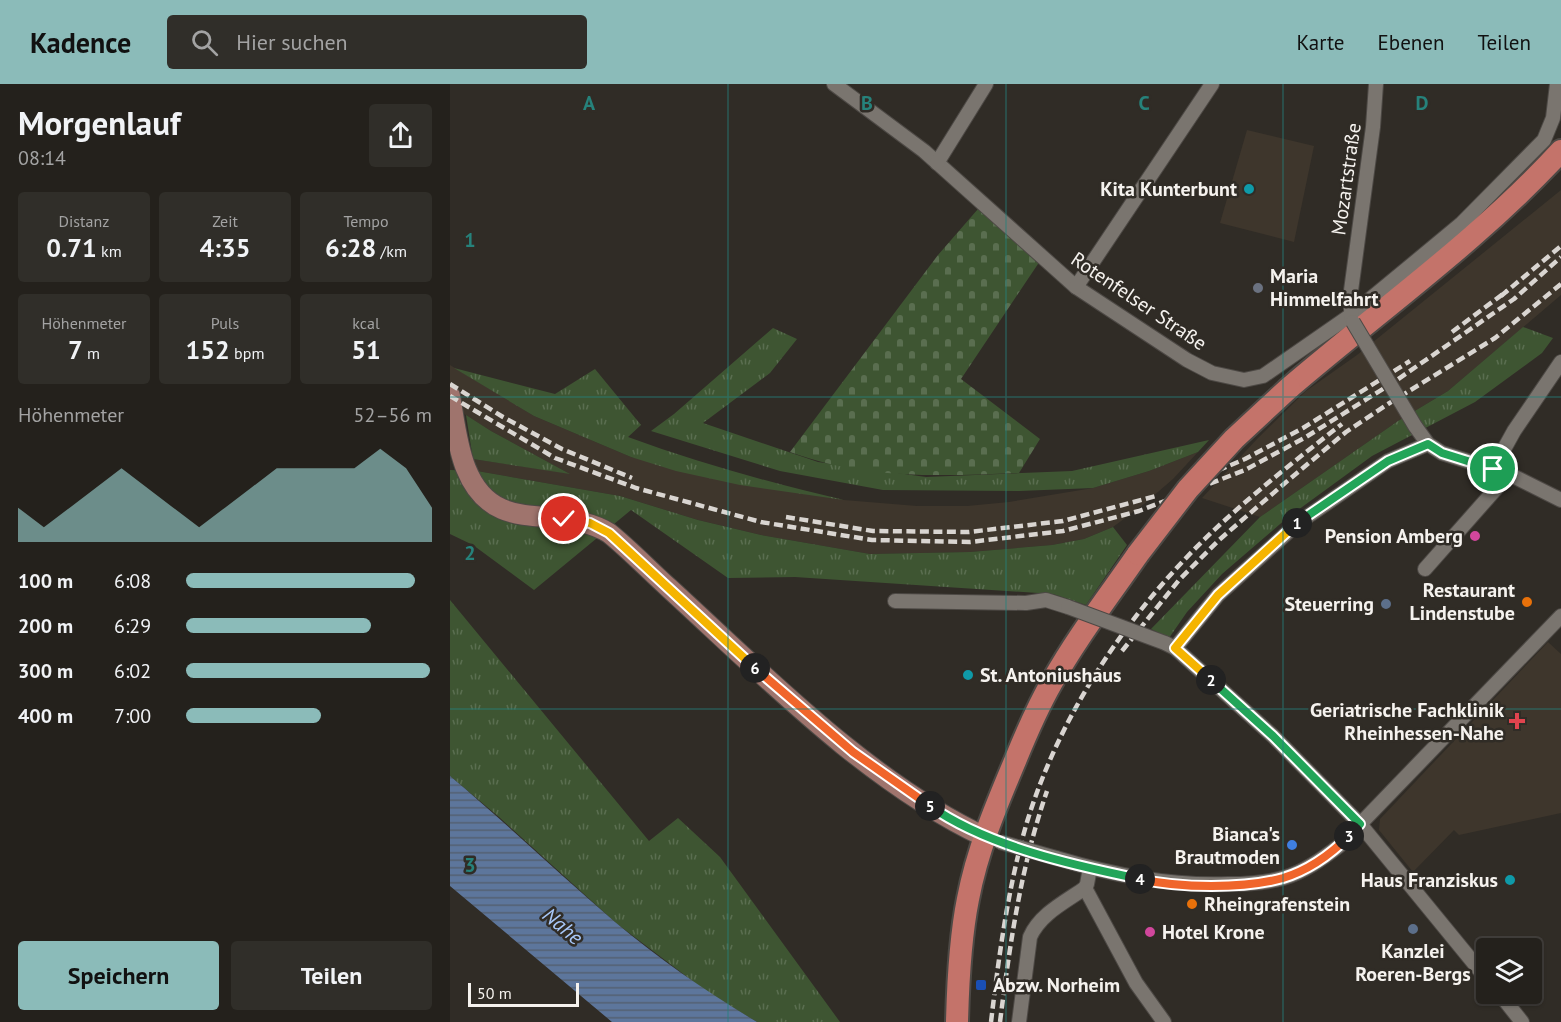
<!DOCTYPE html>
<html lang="de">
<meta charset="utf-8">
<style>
body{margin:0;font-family:"PT Sans",sans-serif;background:#302e29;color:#f1f3f6;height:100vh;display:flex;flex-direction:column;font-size:22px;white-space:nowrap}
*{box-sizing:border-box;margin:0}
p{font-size:20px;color:#a3a3a3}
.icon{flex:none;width:33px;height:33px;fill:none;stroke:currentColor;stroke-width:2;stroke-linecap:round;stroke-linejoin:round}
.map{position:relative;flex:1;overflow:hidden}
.side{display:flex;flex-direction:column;background:#24211c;width:450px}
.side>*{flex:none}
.controls{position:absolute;left:1026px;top:854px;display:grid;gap:12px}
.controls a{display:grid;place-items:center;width:66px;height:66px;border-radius:6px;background:#24211c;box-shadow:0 2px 4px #0004,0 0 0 2px #413e3b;font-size:30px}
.scale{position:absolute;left:18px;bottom:15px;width:111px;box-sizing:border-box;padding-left:6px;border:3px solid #f5f2ee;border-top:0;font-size:16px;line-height:21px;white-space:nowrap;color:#f5f2ee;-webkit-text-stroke:4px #302c26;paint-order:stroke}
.pin{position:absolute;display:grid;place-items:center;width:51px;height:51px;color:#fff;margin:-26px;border:3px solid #fff;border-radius:50%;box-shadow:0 2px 6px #0007}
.km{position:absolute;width:30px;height:30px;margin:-15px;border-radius:50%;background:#222;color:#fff;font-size:16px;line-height:30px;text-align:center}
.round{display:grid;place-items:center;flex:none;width:63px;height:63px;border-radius:6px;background:#302e29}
.summary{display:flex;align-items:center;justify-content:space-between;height:102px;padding:0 18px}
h1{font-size:33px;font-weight:600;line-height:45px}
.stats{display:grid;grid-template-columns:repeat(3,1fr);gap:9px;height:102px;padding:6px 18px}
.stats div{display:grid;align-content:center;border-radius:6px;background:#302e29;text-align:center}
.stats b{font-size:26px;font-weight:600}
.stats small{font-size:16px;font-weight:400}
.stats p{font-size:16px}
.chart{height:168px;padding:12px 18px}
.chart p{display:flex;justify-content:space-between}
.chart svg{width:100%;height:108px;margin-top:6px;fill:#8bbbb9;opacity:.7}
.button{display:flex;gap:12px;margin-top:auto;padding:12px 18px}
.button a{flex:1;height:69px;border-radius:6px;background:#8bbbb9;color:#111;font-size:24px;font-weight:600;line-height:69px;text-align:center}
.button a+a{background:#302e29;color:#f1f3f6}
ul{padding:0 18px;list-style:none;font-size:20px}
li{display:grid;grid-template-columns:96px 72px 1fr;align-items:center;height:45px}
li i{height:15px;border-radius:8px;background:#8bbbb9}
header{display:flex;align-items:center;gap:36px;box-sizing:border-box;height:84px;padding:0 30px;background:#8bbbb9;color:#111}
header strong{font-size:28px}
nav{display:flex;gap:33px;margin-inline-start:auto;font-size:21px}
.search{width:420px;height:54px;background:#302e29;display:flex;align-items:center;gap:15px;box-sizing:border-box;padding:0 21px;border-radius:6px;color:#a3a3a3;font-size:22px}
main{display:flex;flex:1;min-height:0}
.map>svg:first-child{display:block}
</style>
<header>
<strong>Kadence</strong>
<div class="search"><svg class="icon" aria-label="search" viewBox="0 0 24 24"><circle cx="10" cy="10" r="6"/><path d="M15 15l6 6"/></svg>Hier suchen</div>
<nav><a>Karte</a><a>Ebenen</a><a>Teilen</a></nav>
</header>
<main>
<section class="side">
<div class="summary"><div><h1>Morgenlauf</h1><p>08:14</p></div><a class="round"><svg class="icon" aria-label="share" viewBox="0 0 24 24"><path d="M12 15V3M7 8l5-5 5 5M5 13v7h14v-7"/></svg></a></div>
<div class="stats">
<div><p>Distanz</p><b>0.71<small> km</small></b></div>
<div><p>Zeit</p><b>4:35</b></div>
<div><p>Tempo</p><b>6:28<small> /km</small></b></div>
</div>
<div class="stats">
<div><p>Höhenmeter</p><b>7<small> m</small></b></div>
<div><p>Puls</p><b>152<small> bpm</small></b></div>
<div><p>kcal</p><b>51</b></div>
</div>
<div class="chart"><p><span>Höhenmeter</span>52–56 m</p>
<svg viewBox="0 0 160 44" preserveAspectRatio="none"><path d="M0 44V30L10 38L20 30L30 22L40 14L50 22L60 30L70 38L80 30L90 22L100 14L110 14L120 14L130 14L140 6L150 14L160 30V44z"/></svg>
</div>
<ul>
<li><b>100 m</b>6:08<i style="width:93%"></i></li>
<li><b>200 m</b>6:29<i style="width:75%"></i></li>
<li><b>300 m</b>6:02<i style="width:99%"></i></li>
<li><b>400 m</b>7:00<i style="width:55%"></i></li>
</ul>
<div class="button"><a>Speichern</a><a>Teilen</a></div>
</section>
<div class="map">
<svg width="1111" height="938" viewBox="0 0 1111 938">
<defs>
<pattern id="grass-tufts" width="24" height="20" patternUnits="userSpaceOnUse" patternTransform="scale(1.5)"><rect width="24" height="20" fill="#3e5532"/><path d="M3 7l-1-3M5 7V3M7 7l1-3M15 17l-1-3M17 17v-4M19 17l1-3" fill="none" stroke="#5a6e50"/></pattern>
<pattern id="cemetery-stones" width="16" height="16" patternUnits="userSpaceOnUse" patternTransform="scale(1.5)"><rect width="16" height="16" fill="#3e5532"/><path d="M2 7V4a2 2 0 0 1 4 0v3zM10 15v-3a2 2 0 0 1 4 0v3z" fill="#5a6e50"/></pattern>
<pattern id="water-rules" width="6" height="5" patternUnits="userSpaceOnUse" patternTransform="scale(1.5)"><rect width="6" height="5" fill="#5d769c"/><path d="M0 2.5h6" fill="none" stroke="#546072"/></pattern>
</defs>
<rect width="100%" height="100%" fill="#302c26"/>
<g fill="#3e362c">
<path d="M797 46 864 62 844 158 770 139Z"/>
<path d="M1111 106V211L998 307 948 337 810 433 752 414 808 354 856 307 907 271Z"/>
<path d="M0 281 84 332 181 373 394 416 467 422H517L559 418 643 404 699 387 748 368 723 395 694 420 663 443 634 455 602 461 520 468 420 470 311 451 248 436 170 412 27 387 23 375 118 389 41 347 0 321Z"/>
<path d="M1098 558 1111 570V729L1009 751 1004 746 963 788 929 746 930 735Z"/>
</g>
<g fill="url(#grass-tufts)">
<path d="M1073 243 1103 254 1092 269 1025 318 922 372 837 434 772 490 737 528 719 554 701 545 810 433 948 337 998 307Z"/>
<path d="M323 244 347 255 320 289 253 339 368 378 476 393 622 387 759 356 748 368 699 387 643 404 569 407 433 406 330 387 201 347 224 330Z"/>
<path d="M4 284 105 310 145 285 191 341 178 353C249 379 321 399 394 416L290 401 226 387 181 373 84 332Z"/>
<path d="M16 331 41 347 120 390 23 375Z"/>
<path d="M0 386 27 387 170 412 248 436 311 451 420 470 520 468 602 461 634 455 663 443 677 461 636 521 603 510 345 493 278 494 181 426 84 506 23 461 0 450Z"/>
<path d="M0 516 199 757 228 734 270 773 390 938H307L257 908 166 839 49 733 0 692Z"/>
</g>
<path fill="url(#cemetery-stones)" d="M528 125 590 177 511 295 590 355 569 389C490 392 416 396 340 368L488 171Z"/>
<path fill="url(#water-rules)" d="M0 692C56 739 109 790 165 838 209 875 257 908 307 938H162L0 802Z"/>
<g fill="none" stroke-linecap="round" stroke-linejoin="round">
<defs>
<g id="street">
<path d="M384 0 474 67 626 203 737 276 762 289 794 296 813 292 901 231 1011 140 1094 56 1103 34 1107 0"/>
<path d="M487 79 536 0"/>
<path d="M626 203 762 0"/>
<path d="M902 236 900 214 923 43 926 0"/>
<path d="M965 342 978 360 992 369 1059 390 1111 416"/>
<path d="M1043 385 1064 347 1111 278"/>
<path d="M975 485 1059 390"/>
<path d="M445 517 576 519 596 516 618 523"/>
<path d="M715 559 725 564 823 652 910 740 1036 894"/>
<path d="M725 564 768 511 848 439 938 377 978 360"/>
<path d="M606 774C663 791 718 802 778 800 796 800 815 799 833 794 854 788 872 775 889 762L1111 532"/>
<path d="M635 804 686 899 714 938"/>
<path d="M1049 909 1072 938"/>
<path d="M569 938 580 853C590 830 615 818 635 804L637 800 640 784"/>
</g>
<path id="secondary" d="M0 312C7 350 10 407 52 425 66 431 81 432 97 433 119 436 139 437 159 449 180 466 199 486 219 504 314 591 418 698 535 753"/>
<g id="primary">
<path d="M839 304C931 225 1028 157 1111 67"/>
<path d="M507 938C508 897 510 855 518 815 527 767 546 722 565 677 576 650 587 624 602 598 627 553 659 512 688 470"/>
</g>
</defs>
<use href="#street" stroke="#4d4945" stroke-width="16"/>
<use href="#secondary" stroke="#4d4945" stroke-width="22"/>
<use href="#primary" stroke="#4d4945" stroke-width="26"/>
<use href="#street" stroke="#7a756f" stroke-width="14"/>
<use href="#secondary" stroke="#9f746d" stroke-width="20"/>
<use href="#primary" stroke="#c4736a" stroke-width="22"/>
<g stroke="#d9d5d1" stroke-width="4.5" stroke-dasharray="9 4.5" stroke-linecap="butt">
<path d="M1051 212 1111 162"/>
<path d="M1002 248 1057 207"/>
<path d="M0 300 53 333 112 365 182 394"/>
<path d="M0 312 105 374 186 404 311 438 422 456 520 458 613 447 689 427 795 386 856 353 944 298 1064 215 1111 173"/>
<path d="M743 397 795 375 853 344 960 277"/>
<path d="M336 433 423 447 519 448 613 437 706 412"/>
<path d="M672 567 729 496 769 456 835 399 896 348 938 320 1045 254 1111 200"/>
<path d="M541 938C549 871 558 803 577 738 611 627 680 526 763 447 804 409 848 374 892 340"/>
<path d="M550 938C560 859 571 782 597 707"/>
</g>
<defs>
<g id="street-bridge">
<path d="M903 238 965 342"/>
<path d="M618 523 715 559"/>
<path d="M550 758 606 774"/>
</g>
<path id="primary-bridge" d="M688 470 738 405 784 355 839 304"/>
</defs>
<use href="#street-bridge" stroke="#4d4945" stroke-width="16" stroke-linecap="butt"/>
<use href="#primary-bridge" stroke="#4d4945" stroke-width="26" stroke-linecap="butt"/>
<use href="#street-bridge" stroke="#7a756f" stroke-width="14"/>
<use href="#primary-bridge" stroke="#c4736a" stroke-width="22"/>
</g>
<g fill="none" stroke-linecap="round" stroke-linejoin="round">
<defs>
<path id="split-1" d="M847 439 938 377 978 360 992 369 1043 385"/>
<path id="split-2" d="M761 596 725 564 768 511 847 439"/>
<path id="split-3" d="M761 596 823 652 910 740 899 752"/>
<path id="split-4" d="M690 795C729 804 794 805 833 794 859 786 881 770 899 752"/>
<path id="split-5" d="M480 722C537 762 622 781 690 795"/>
<path id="split-6" d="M305 584 403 668 480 722"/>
<path id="split-7" d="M114 435 140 439 159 449 305 584"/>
</defs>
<use href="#split-1" stroke="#fff" stroke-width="12"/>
<use href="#split-2" stroke="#fff" stroke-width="12"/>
<use href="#split-3" stroke="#fff" stroke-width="12"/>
<use href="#split-4" stroke="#fff" stroke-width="12"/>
<use href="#split-5" stroke="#fff" stroke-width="12"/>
<use href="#split-6" stroke="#fff" stroke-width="12"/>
<use href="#split-7" stroke="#fff" stroke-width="12"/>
<use href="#split-1" stroke="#22a559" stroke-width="8"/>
<use href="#split-2" stroke="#f5b400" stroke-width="8"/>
<use href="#split-3" stroke="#22a559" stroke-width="8"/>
<use href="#split-4" stroke="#f0652b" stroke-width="8"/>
<use href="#split-5" stroke="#22a559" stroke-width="8"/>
<use href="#split-6" stroke="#f0652b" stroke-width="8"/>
<use href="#split-7" stroke="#f5b400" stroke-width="8"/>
</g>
<path fill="none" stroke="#26827b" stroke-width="1.5" stroke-opacity="0.55" d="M278 0V938M556 0V938M833 0V938M0 313H1111M0 625H1111"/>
<g fill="#0f9aa8" stroke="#302c26" stroke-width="2">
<circle cx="799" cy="105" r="6"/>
<circle cx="518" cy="591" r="6"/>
<circle cx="1060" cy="796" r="6"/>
</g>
<circle fill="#6b7280" stroke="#302c26" stroke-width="2" cx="808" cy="204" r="6"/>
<g fill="#d1479c" stroke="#302c26" stroke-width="2">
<circle cx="1025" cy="452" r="6"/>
<circle cx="700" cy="848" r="6"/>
</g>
<g fill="#e8710a" stroke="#302c26" stroke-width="2">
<circle cx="1077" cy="518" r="6"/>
<circle cx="742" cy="820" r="6"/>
</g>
<g fill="#5c6f8a" stroke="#302c26" stroke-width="2">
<circle cx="936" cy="520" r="6"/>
<circle cx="963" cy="845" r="6"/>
</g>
<path fill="#e0444e" stroke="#302c26" stroke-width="2" d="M1064 628h6v6h6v6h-6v6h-6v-6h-6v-6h6z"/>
<circle fill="#3f7fe0" stroke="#302c26" stroke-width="2" cx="842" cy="761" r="6"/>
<rect fill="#1a4fb4" stroke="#302c26" stroke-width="2" x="525" y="895" width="12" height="12" rx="3"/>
<g text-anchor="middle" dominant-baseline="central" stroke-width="5" stroke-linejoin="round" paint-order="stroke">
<g font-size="20" fill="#f5f2ee" stroke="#302c26">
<text transform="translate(896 95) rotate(-82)">Mozartstraße</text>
<text transform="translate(689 217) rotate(34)">Rotenfelser Straße</text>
</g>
<g font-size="20" font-weight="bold" fill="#f5f2ee" stroke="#302c26" text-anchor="end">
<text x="787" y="105">Kita Kunterbunt</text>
<text x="820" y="192" text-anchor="start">Maria<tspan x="820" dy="23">Himmelfahrt</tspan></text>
<text x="1013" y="452">Pension Amberg</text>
<text x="1065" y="506">Restaurant<tspan x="1065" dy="23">Lindenstube</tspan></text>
<text x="924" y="520">Steuerring</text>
<text x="530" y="591" text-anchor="start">St. Antoniushaus</text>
<text x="1054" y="626">Geriatrische Fachklinik<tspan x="1054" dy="23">Rheinhessen-Nahe</tspan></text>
<text x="830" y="750">Bianca's<tspan x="830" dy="23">Brautmoden</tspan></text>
<text x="1048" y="796">Haus Franziskus</text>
<text x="754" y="820" text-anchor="start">Rheingrafenstein</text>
<text x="712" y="848" text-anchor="start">Hotel Krone</text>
<text x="963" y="867" text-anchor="middle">Kanzlei<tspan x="963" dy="23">Roeren-Bergs</tspan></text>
<text x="543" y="901" text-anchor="start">Abzw. Norheim</text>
</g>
<g font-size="21" font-style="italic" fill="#a7c7f8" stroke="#302c26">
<text transform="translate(113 842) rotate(40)">Nahe</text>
</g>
</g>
<g font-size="20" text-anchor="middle" font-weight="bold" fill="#26827b" stroke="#302c26" stroke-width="5" stroke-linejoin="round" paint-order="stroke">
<text x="139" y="26">A</text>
<text x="417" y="26">B</text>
<text x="694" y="26">C</text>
<text x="972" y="26">D</text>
<text x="20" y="163">1</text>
<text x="20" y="476">2</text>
<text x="20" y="788">3</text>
</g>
</svg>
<div class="controls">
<a><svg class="icon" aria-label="layers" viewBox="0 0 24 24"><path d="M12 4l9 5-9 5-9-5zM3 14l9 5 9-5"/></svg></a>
</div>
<div class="scale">50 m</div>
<div class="pin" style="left:1043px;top:385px;background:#1e9e55"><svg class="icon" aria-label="arrive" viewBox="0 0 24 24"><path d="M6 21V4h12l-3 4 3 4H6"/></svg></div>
<div class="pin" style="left:114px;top:435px;background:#d93025"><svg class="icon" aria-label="check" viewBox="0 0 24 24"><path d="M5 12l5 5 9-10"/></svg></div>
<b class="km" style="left:847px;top:439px">1</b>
<b class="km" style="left:761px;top:596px">2</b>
<b class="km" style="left:899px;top:752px">3</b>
<b class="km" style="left:690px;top:795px">4</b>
<b class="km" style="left:480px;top:722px">5</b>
<b class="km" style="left:305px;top:584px">6</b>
</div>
</main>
